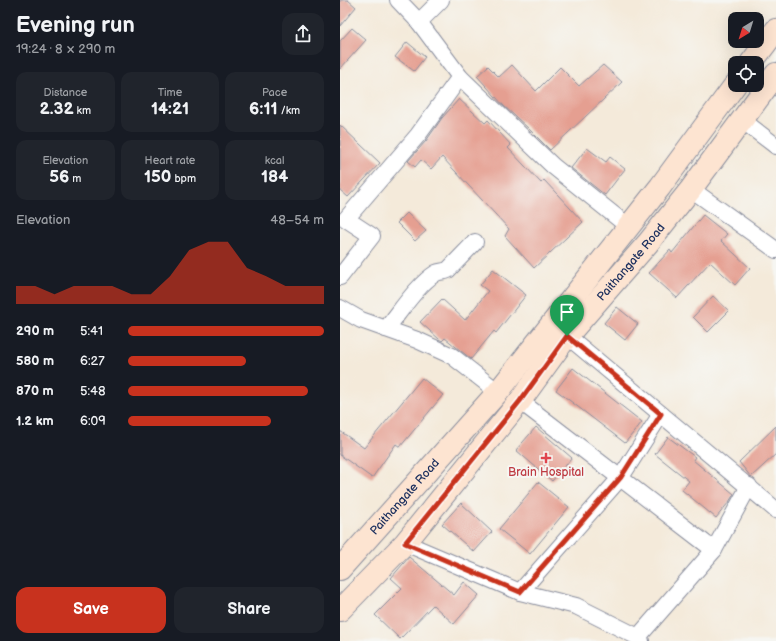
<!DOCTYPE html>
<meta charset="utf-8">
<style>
body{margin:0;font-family:"Balsamiq Sans",sans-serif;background:#20242c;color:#f1f3f6;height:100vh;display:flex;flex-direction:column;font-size:15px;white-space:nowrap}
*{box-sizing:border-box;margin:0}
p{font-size:13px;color:#9ea1a6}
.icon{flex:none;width:22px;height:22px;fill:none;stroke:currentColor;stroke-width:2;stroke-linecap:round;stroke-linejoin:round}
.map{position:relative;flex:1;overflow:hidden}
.panel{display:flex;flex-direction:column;background:#171b24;width:340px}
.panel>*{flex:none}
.needle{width:26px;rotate:218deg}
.tools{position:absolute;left:388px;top:12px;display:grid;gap:8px}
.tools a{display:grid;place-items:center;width:36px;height:36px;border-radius:8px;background:#171b24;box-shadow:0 4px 16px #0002;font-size:20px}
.pin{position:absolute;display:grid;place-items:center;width:34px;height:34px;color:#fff;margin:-41px -17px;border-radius:50% 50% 50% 0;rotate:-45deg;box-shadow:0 0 4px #0007}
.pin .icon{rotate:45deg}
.round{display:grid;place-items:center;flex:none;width:42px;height:42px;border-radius:12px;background:#20242c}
.overview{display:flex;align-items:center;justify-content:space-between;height:68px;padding:0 16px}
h1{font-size:22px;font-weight:700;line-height:30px}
.stats{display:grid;grid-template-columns:repeat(3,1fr);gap:6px;height:68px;padding:4px 16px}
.stats div{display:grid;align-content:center;border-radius:10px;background:#20242c;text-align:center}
.stats b{font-size:17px;font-weight:700}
.stats small{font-size:11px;font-weight:400}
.stats p{font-size:11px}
.chart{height:112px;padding:8px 16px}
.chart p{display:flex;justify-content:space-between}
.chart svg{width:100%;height:72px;margin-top:4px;fill:#c8321e;opacity:.7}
.button{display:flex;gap:8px;margin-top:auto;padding:8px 16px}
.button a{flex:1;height:46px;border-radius:12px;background:#c8321e;color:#fff;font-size:16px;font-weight:700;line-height:46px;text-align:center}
.button a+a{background:#20242c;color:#f1f3f6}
ul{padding:0 16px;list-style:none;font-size:13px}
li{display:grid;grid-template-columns:64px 48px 1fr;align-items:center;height:30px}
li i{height:10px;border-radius:5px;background:#c8321e}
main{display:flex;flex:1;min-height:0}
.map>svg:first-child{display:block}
</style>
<main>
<section class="panel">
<div class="overview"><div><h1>Evening run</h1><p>19:24 · 8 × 290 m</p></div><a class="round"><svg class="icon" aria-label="share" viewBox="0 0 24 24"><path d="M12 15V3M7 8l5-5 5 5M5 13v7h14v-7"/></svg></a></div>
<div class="stats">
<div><p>Distance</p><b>2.32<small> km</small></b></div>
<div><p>Time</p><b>14:21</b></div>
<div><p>Pace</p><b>6:11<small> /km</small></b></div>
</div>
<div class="stats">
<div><p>Elevation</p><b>56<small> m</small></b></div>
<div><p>Heart rate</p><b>150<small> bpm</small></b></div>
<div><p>kcal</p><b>184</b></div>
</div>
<div class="chart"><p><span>Elevation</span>48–54 m</p>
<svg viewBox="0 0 160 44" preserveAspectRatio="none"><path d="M0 44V33L10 33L20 38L30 33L40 33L50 33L60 38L70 38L80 27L90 11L100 6L110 6L120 22L130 27L140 33L150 33L160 33V44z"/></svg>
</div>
<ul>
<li><b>290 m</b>5:41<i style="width:100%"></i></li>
<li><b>580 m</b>6:27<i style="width:60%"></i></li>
<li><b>870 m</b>5:48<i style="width:92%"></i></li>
<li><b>1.2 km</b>6:09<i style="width:73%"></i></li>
</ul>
<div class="button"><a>Save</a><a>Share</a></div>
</section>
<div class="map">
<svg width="436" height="641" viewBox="0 0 436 641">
<rect width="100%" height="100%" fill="#f6f6f2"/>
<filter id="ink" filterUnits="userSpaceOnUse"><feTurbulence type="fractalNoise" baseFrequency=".025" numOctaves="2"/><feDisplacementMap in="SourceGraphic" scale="8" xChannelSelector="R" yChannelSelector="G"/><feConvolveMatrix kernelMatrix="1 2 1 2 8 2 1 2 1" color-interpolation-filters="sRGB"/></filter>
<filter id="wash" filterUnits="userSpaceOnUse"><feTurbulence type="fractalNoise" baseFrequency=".012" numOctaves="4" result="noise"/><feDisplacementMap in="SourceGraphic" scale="16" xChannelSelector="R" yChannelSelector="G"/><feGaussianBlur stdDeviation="0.9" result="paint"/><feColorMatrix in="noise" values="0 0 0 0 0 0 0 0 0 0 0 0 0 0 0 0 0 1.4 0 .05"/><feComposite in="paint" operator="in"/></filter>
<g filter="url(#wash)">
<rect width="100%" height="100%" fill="#f4eada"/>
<g id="blocks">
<g fill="#e59f91">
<path d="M0 0H8L16 7 0 26Z"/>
<path d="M12 28 26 40 0 69V41Z"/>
<path d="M67 42 85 57 74 71 55 57Z"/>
<path d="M172 65 196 91 220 67 239 86 263 65 282 82 210 150 188 128 164 106 137 76 148 66 159 77Z"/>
<path d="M119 99 145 123 148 120 171 145 168 148 201 183 204 180 243 222 194 268 165 236 169 229 102 157 91 169 81 160 75 167 68 161 86 141 102 118Z"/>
<path d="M0 125 40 163 8 197 0 190Z"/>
<path d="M247 148 266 162 270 157 285 169 265 195 231 168Z"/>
<path d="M67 213 86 231 75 241 57 223Z"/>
<path d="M363 215 387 234 381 241 410 268 395 285 370 262 337 298 309 273 330 250 332 253Z"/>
<path d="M153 269 186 295 156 333 154 331 131 359 105 338 102 341 99 339 80 322 102 299 125 320 148 291 140 285Z"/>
<path d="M373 296 389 311 368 332 353 317Z"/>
<path d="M277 307 298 324 285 340 264 323Z"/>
<path d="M233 368 302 422 285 443 216 390Z"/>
<path d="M82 378 103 395 60 447 56 444 32 478 0 455V431L24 448Z"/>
<path d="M436 426V454L411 477 399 462Z"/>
<path d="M196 427 232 458 212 481 176 450Z"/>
<path d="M328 437 355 457 353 460 394 494 389 502 376 518 342 490 349 481 315 454Z"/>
<path d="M198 482 229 507 190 554 159 529Z"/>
<path d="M121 503 152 532 134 552 102 524Z"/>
<path d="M69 557 114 595 124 582 139 595 114 624 93 605 60 639 35 615 62 588 51 578Z"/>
</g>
</g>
</g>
<g filter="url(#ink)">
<use href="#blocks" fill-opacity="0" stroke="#888c9c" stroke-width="1"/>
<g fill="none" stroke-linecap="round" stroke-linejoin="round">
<defs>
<g id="street">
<path d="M58 0 79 22 120 77 213 166 289 227"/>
<path d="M79 22 101 0"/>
<path d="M402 120 436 146"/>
<path d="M351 189 436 250"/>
<path d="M0 277 32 236 6 219 78 135 120 77"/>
<path d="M0 308 21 320 77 340 112 356 158 392"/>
<path d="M46 329C60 312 77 285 96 273 100 271 104 272 108 270L135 242"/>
<path d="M219 329 436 510"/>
<path d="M180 401 374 550"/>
<path d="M65 543 180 592 236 606 298 637 301 641"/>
<path d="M180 592 281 477 321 414"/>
<path d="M298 637 374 550 409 486"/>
</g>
<g id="secondary">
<path d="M411 63 436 30"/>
<path id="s1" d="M0 569 158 392 320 187 395 85"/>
<path id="s2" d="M0 610 65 543 180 401 227 336 308 243 351 189 436 74"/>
</g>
</defs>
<use href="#street" stroke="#888c9c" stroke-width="18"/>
<use href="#secondary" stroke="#888c9c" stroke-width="24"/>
<use href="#street" stroke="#fff" stroke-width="16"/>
<use href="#secondary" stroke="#fde4d1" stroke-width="22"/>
</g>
</g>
<g fill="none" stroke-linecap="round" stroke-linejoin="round" filter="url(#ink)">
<defs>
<path id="route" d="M227 336 321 414 281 477 180 592 65 543 180 401Z"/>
</defs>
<use href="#route" stroke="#fff" stroke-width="8"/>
<use href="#route" stroke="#c8321e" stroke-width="5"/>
</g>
<path fill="#e0444e" stroke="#f6f6f2" stroke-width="1.5" d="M204 452h4v4h4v4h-4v4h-4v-4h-4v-4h4z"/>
<g text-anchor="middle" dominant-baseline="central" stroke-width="4" stroke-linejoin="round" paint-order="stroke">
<g font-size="12" fill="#1b2f5e" stroke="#f6f6f2">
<text stroke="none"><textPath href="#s2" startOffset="454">Paithangate Road</textPath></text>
<text stroke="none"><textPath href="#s1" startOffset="97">Paithangate Road</textPath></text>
</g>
<g font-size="12" fill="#be3a42" stroke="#f6f6f2">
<text x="206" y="472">Brain Hospital</text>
</g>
</g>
</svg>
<div class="tools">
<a><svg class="needle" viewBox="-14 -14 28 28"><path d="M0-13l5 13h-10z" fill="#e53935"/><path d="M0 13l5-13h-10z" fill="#9ea1a6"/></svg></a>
<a><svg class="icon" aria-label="locate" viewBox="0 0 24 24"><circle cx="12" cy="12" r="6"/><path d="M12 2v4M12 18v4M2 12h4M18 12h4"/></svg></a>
</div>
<div class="pin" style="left:227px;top:336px;background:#1e9e55"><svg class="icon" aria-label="arrive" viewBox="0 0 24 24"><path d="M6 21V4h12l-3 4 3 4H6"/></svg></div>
</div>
</main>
